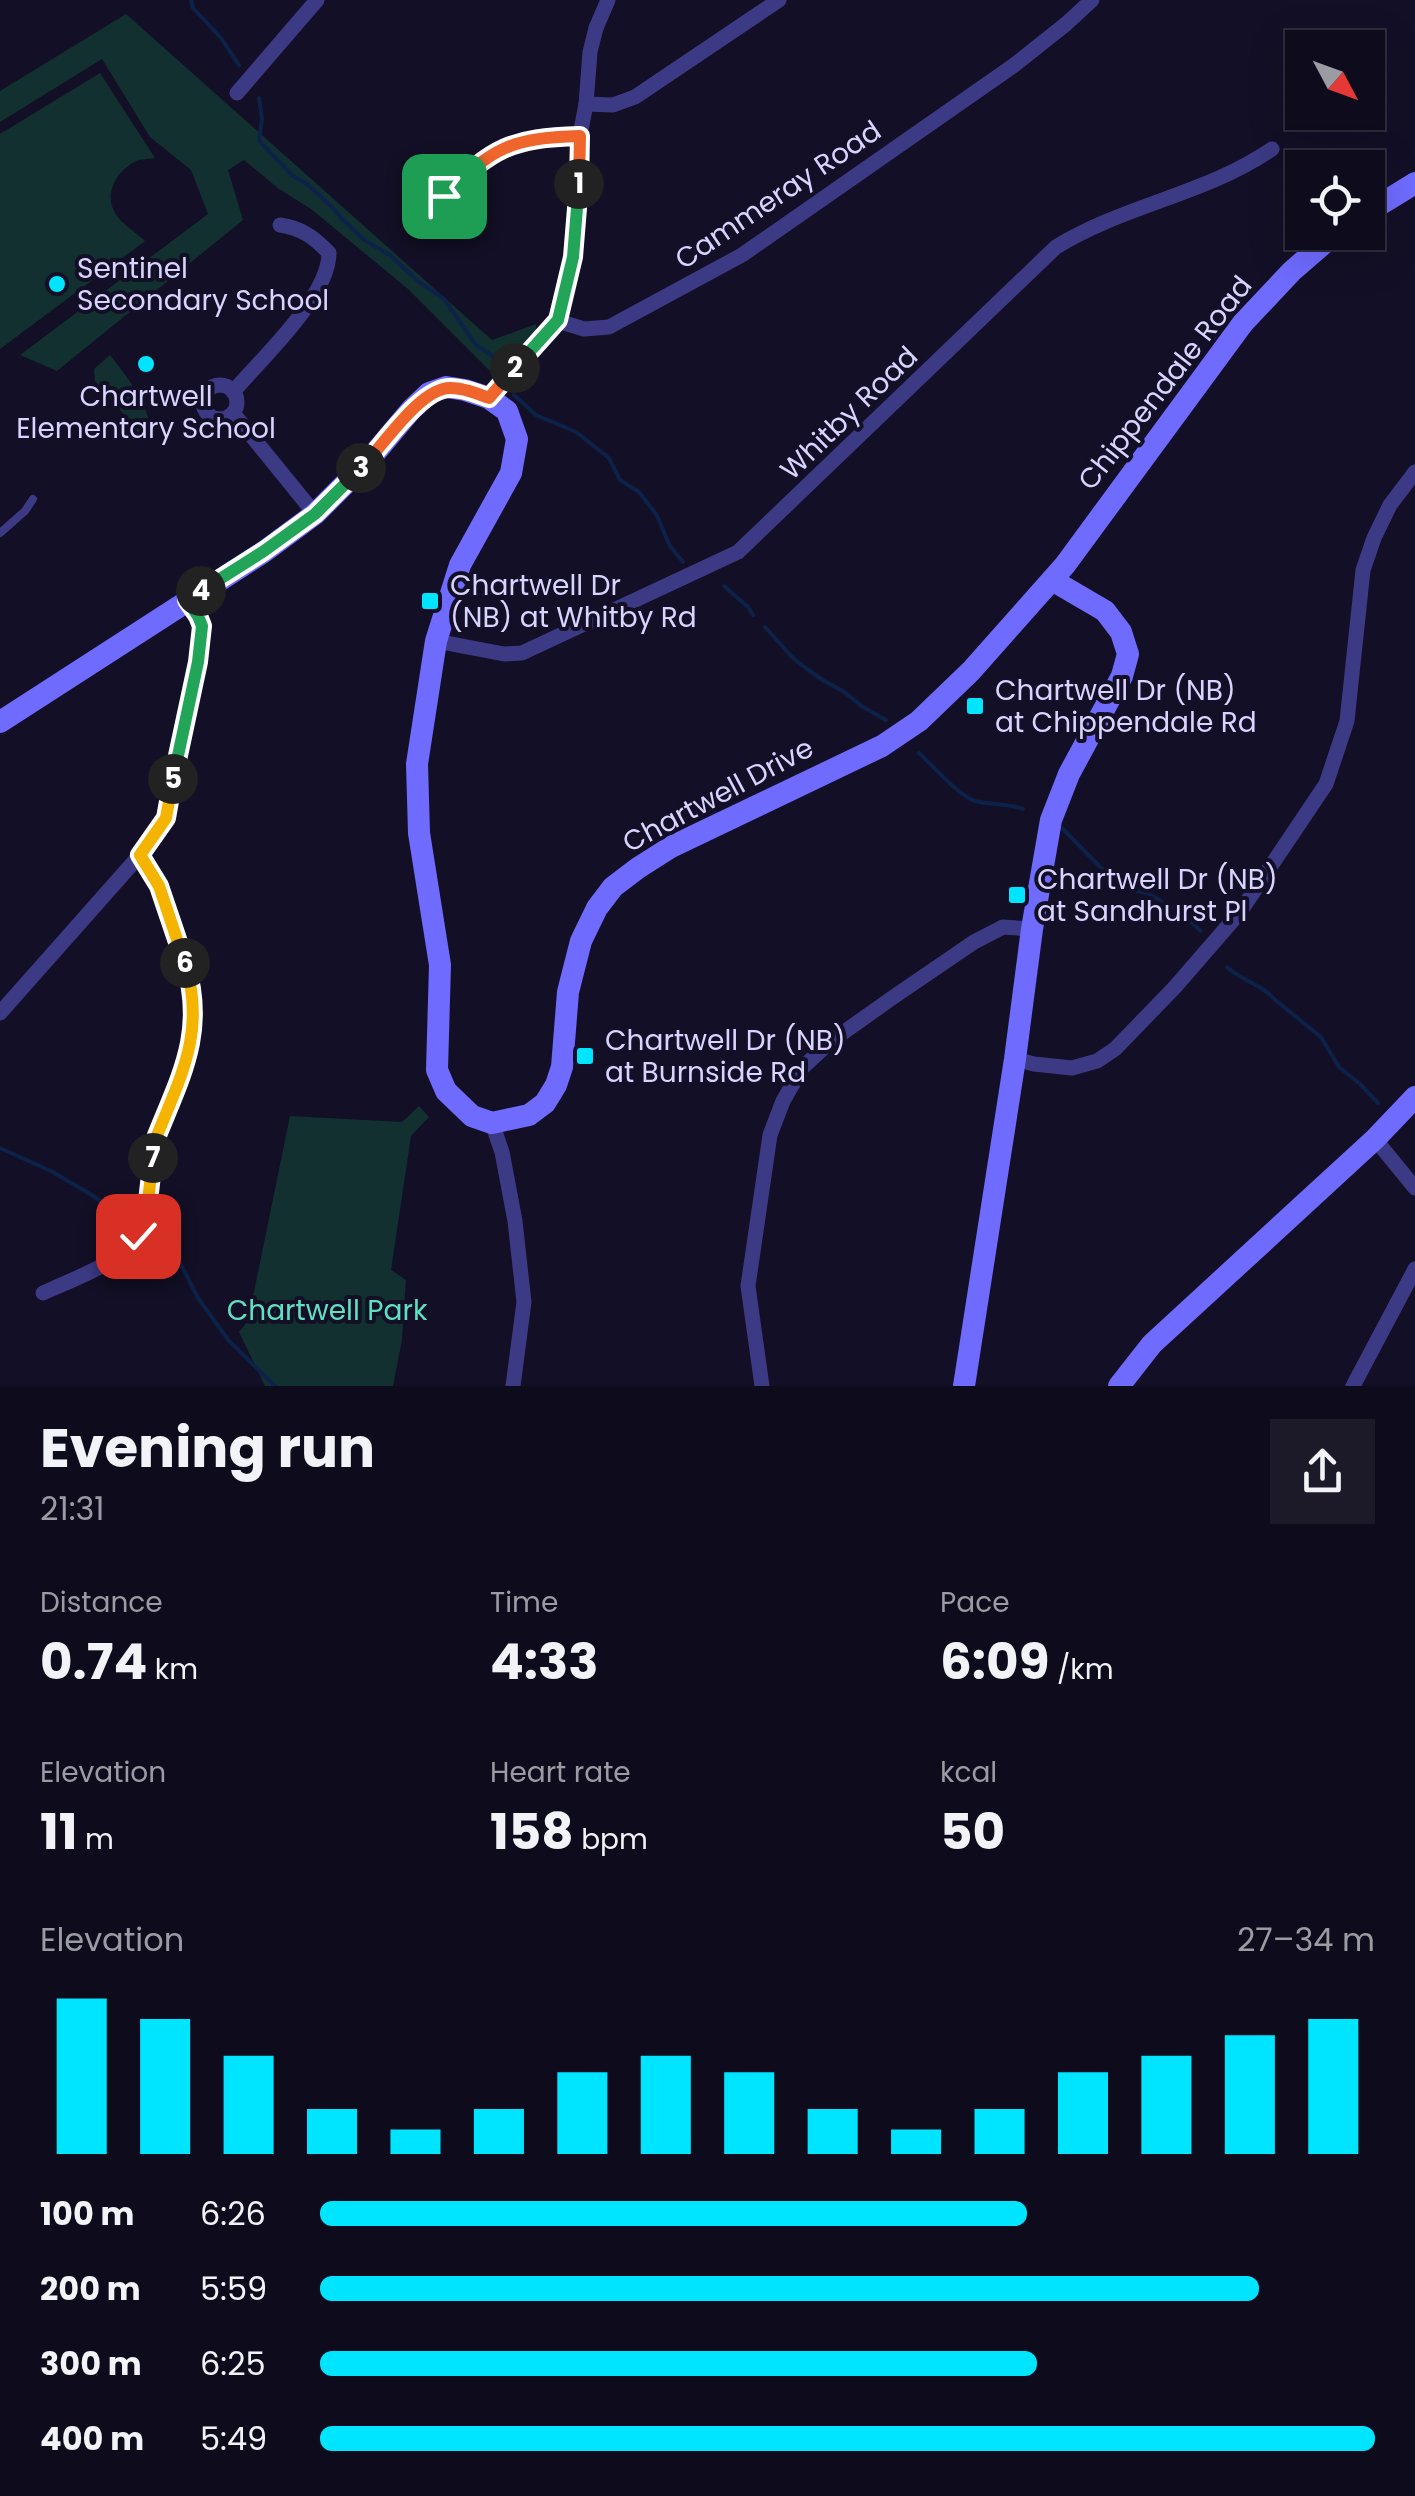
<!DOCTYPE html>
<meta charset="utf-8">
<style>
body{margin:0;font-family:Poppins,sans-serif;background:#1c1929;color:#f1f3f6;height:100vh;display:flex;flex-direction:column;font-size:38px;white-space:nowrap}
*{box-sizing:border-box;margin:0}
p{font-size:32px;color:#9b9ba3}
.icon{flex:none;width:55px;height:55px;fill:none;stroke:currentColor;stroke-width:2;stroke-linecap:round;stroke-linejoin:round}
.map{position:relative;height:1386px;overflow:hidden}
.panel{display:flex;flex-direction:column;background:#0e0b1c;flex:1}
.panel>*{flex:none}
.needle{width:65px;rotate:131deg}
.tools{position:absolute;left:1285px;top:30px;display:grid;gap:20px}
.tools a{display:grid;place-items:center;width:100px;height:100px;border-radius:0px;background:#0e0b1c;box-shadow:0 10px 40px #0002,0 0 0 2px #2e2b3b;font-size:50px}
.pin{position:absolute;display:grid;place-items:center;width:85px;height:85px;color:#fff;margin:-42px;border-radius:20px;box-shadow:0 5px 15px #0006}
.km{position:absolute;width:50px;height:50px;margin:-25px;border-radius:50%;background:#222;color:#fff;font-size:28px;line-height:50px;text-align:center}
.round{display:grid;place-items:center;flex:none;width:105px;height:105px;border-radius:0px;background:#1c1929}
.headline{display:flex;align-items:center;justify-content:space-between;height:170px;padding:0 40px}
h1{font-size:55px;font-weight:700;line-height:75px}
.metrics{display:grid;grid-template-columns:repeat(3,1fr);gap:15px;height:170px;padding:10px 40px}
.metrics div{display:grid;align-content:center}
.metrics b{font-size:50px;font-weight:700}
.metrics small{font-size:28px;font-weight:400}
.metrics p{font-size:28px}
.chart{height:280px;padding:20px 40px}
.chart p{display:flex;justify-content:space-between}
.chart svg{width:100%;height:180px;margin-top:10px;stroke:#00e5ff;stroke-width:6}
ul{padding:0 40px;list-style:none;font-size:32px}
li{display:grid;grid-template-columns:160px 120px 1fr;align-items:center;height:75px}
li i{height:25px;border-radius:12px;background:#00e5ff}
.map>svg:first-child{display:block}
</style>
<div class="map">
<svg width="1415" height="1386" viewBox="0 0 1415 1386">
<rect width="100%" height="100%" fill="#130f26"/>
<g fill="#12302f">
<path d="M126 14 492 340 536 324V334L496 377 408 289 311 209 279 189 244 160 228 170 243 220 57 371 20 355 208 214 191 170 150 137 102 59 0 122V91Z"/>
<path d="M100 73 155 158C153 159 141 159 139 160 118 168 103 193 115 213 121 224 136 232 145 241L0 349V134Z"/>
<path d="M110 355C128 378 144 398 151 427L143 435 135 437 126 417 95 381 94 369Z"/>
<path d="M419 1106 429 1117 411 1136 391 1270 406 1280 402 1340 393 1386H265L239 1332 248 1321 290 1116 402 1122Z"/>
</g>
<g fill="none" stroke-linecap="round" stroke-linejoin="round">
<g stroke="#0c2248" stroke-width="4">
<path d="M191 0 193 8 221 38 239 65"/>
<path d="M259 98 262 119 259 140 263 145 293 176 307 184 333 208 343 220 363 239 391 256 418 281 444 299 476 345 494 357"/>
<path d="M514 395 536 415 576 432 609 458 620 480 639 492 656 514 670 546 683 562"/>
<path d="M724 586 748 607 753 615"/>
<path d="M765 627 792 657 807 669 824 681 843 691 863 707 886 720"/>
<path d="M919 753C931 764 960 797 975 801 990 805 1009 803 1023 809"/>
<path d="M1062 828 1100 867 1131 890 1147 893 1179 911 1201 931"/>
<path d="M1227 967C1242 981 1263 985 1274 999L1321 1037 1339 1067 1360 1084 1378 1103"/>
<path d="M0 1148 51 1171 90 1194 132 1223"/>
<path d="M145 1230 178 1259 198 1298 229 1341 275 1386"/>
</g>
<path stroke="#3d3a85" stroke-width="8" d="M0 533 25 511 33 499"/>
<g stroke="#3d3a85" stroke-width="15">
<path d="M237 93 317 0"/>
<path d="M586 104 613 105 635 97 779 0"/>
<path d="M444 196C494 147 510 139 580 135"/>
<path d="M558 321 584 329 609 327 742 255 1013 66 1066 24 1092 0"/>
<path d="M558 321 566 290 576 234 580 135 586 104 590 52 596 28 608 0"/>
<circle cx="220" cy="402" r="17"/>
<path d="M233 392C261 359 329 297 329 253 314 237 301 228 280 225"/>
<path d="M489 398 558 321"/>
<path d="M233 413 315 514"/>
<path d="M436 641 504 654 522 653 738 552 1056 247C1124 205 1207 194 1272 149"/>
<path d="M0 1013 140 855 166 818 198 662 202 627 199 616 187 600"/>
<path d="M1015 1059 1034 1064 1072 1068 1097 1061 1115 1049 1175 987 1240 912 1326 784 1347 721 1363 570 1374 538 1390 505 1415 472"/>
<path d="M492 1123 502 1152 515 1221 524 1302 513 1386"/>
<path d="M1375 1139 1415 1188"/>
<path d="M43 1293C67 1282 114 1264 131 1246 156 1219 146 1177 154 1143 162 1111 184 1083 190 1051 200 999 182 935 160 888 154 876 146 866 140 855"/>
<path d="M762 1386 748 1286 770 1135 783 1101 802 1068 830 1042 892 998 974 942 1003 927 1032 929"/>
<path d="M1353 1386 1415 1269"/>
</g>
<g stroke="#6f6bff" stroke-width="22">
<path d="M1368 212 1415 183"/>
<path d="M0 722 265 551 315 514 369 460 411 410 429 393 446 387 465 390 489 398 507 411 517 439 511 473 460 565 436 641 417 764 419 833 440 965 437 1070 446 1091 472 1116 492 1123 529 1115 545 1103 556 1085 562 1067 568 992 581 941 597 908 613 887 638 868 671 847 882 746 919 721 971 671 1065 565 1243 323 1292 271 1337 232"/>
<path d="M964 1386 1015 1059 1032 929 1051 820 1069 774 1122 676 1128 654 1121 632 1105 611 1052 580"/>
<path d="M1119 1386 1152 1344 1375 1139 1415 1097"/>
</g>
</g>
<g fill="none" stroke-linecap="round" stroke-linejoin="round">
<defs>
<path id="split-1" d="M444 196C493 147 511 138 580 136L579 184"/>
<path id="split-2" d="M515 368 558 320 573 257 579 184"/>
<path id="split-3" d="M361 468C383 446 420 388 450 388 463 388 476 393 489 398L515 368"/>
<path id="split-4" d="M201 591 264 551 315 514 361 468"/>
<path id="split-5" d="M173 779 198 662 202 626 198 616 187 600 201 591"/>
<path id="split-6" d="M173 779 166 818 140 855 159 886 185 963"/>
<path id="split-7" d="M153 1158 154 1143C179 1079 207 1034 185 963"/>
<path id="split-8" d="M138 1236 146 1218 153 1158"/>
</defs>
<use href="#split-1" stroke="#fff" stroke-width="20"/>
<use href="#split-2" stroke="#fff" stroke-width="20"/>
<use href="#split-3" stroke="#fff" stroke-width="20"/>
<use href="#split-4" stroke="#fff" stroke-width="20"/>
<use href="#split-5" stroke="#fff" stroke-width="20"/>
<use href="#split-6" stroke="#fff" stroke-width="20"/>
<use href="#split-7" stroke="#fff" stroke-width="20"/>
<use href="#split-8" stroke="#fff" stroke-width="20"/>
<use href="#split-1" stroke="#f0652b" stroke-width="12"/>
<use href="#split-2" stroke="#22a559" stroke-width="12"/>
<use href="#split-3" stroke="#f0652b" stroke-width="12"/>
<use href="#split-4" stroke="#22a559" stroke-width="12"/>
<use href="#split-5" stroke="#22a559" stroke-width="12"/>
<use href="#split-6" stroke="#f5b400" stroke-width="12"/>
<use href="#split-7" stroke="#f5b400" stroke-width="12"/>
<use href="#split-8" stroke="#f5b400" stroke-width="12"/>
</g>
<g fill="#00e5ff" stroke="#130f26" stroke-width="4">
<circle cx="57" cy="284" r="10"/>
<circle cx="146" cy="364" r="10"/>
<rect x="420" y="591" width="20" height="20" rx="5"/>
<rect x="965" y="696" width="20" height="20" rx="5"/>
<rect x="1007" y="885" width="20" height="20" rx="5"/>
<rect x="575" y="1046" width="20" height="20" rx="5"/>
</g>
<g text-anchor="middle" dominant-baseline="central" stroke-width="8" stroke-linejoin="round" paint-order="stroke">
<g font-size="28" fill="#d9d4ff" stroke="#130f26">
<text transform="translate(778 195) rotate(-34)">Cammeray Road</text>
<text transform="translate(1165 383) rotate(-52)">Chippendale Road</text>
<text transform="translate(849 413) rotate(-44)">Whitby Road</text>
<text transform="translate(718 795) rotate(-28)">Chartwell Drive</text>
</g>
<g font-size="28" fill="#d9d4ff" stroke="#130f26" text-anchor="start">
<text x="77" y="268">Sentinel<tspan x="77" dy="32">Secondary School</tspan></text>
<text x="146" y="396" text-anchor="middle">Chartwell<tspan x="146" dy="32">Elementary School</tspan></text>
<text x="450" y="585">Chartwell Dr<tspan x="450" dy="32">(NB) at Whitby Rd</tspan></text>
<text x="995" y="690">Chartwell Dr (NB)<tspan x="995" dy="32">at Chippendale Rd</tspan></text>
<text x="1037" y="879">Chartwell Dr (NB)<tspan x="1037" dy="32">at Sandhurst Pl</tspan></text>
<text x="605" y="1040">Chartwell Dr (NB)<tspan x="605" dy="32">at Burnside Rd</tspan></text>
</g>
<g font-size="28" fill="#5fe0c0" stroke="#130f26">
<text x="327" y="1310">Chartwell Park</text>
</g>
</g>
</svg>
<div class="tools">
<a><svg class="needle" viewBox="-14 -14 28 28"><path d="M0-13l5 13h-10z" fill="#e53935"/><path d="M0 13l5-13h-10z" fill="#9b9ba3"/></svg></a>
<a><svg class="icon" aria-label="locate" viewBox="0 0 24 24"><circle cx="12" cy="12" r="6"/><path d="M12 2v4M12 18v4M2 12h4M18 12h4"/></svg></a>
</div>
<div class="pin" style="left:444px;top:196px;background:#1e9e55"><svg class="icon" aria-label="arrive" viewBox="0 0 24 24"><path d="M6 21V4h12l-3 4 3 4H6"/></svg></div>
<div class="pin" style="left:138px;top:1236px;background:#d93025"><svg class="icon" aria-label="check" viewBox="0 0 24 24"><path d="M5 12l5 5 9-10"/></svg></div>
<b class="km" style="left:579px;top:184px">1</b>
<b class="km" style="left:515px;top:368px">2</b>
<b class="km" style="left:361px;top:468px">3</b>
<b class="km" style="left:201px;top:591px">4</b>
<b class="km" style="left:173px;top:779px">5</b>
<b class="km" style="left:185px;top:963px">6</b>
<b class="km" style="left:153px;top:1158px">7</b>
</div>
<section class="panel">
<div class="headline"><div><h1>Evening run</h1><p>21:31</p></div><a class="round"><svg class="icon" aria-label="share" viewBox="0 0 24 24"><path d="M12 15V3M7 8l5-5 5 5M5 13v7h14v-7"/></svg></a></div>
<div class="metrics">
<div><p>Distance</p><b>0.74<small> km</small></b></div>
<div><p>Time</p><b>4:33</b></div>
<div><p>Pace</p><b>6:09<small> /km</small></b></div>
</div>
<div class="metrics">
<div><p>Elevation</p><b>11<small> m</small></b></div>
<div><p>Heart rate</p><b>158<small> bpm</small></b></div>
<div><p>kcal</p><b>50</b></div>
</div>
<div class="chart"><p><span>Elevation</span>27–34 m</p>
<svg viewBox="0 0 160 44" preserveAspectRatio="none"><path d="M5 44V6M15 44V11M25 44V20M35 44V33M45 44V38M55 44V33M65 44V24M75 44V20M85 44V24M95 44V33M105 44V38M115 44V33M125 44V24M135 44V20M145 44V15M155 44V11"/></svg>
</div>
<ul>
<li><b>100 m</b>6:26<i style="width:67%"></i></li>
<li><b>200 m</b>5:59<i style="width:89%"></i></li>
<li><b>300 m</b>6:25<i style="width:68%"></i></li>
<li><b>400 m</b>5:49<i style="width:100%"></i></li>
</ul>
</section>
